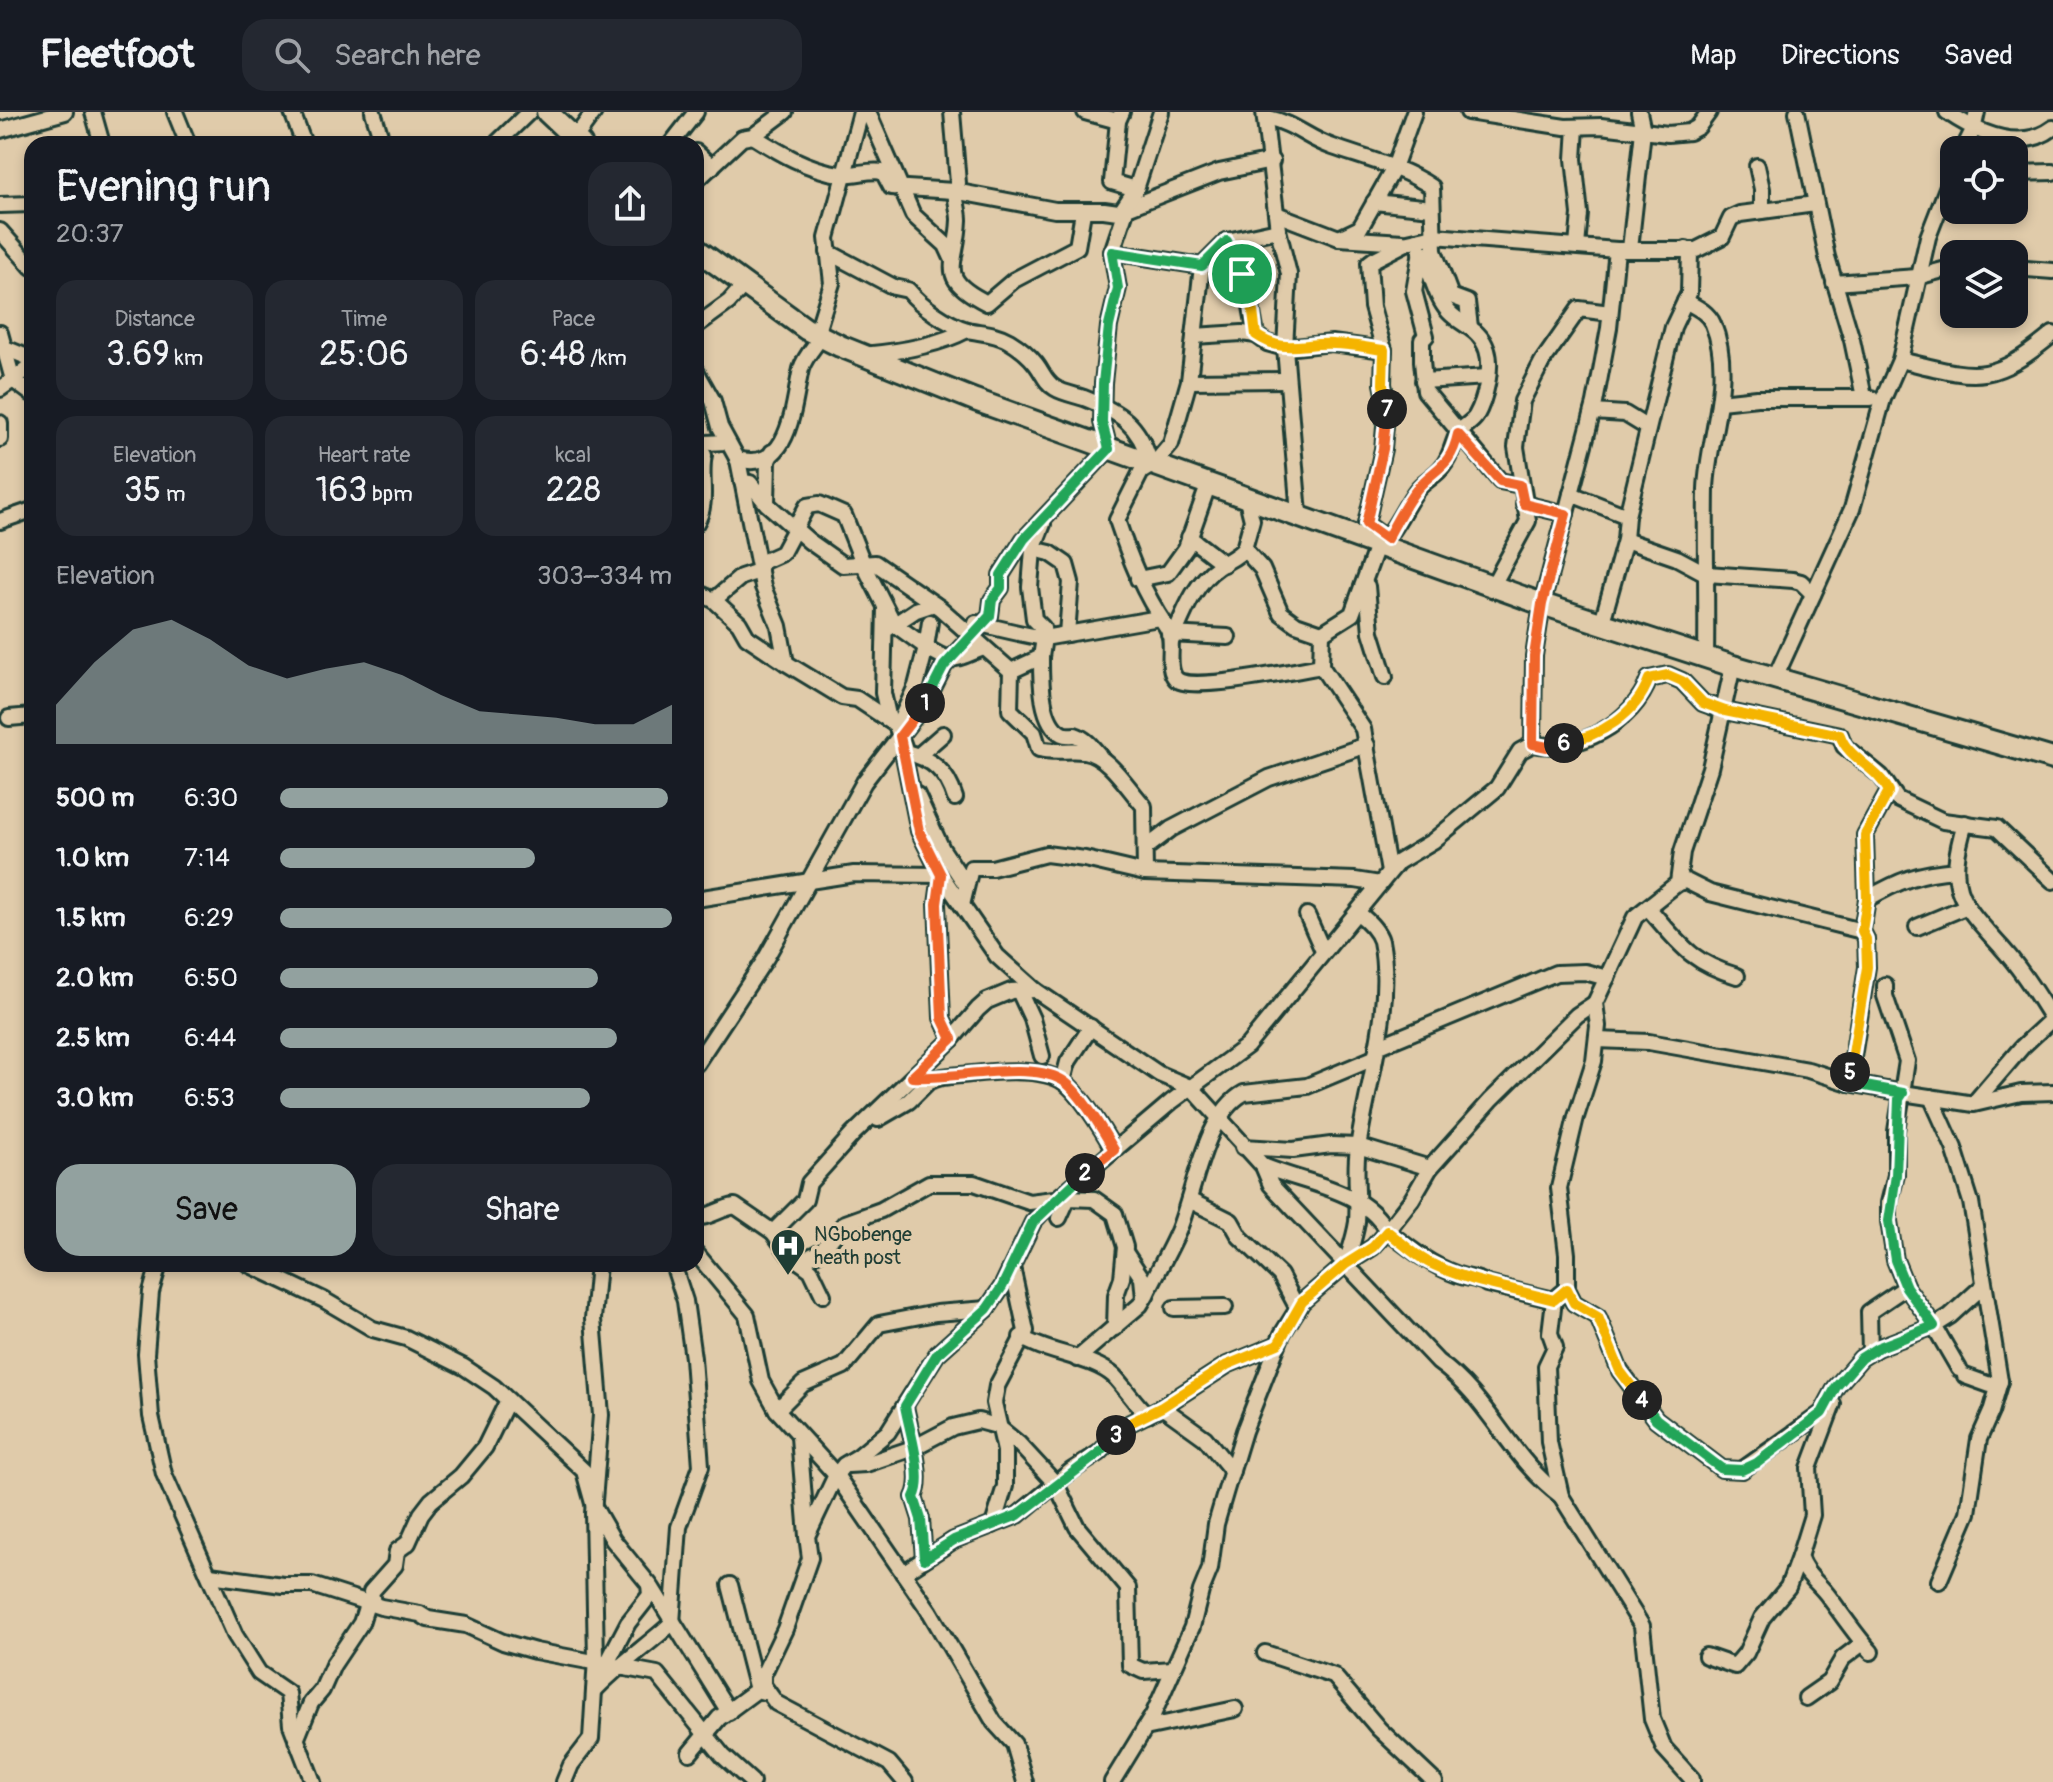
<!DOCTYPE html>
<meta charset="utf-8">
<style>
body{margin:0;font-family:Pangolin,sans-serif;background:#242831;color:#f1f3f6;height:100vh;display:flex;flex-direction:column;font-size:30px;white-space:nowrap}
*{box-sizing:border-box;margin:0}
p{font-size:26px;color:#9ea1a6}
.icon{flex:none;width:44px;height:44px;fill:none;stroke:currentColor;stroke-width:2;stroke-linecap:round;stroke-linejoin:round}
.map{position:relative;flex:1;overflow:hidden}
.details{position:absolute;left:24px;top:24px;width:680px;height:1136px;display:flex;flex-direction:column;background:#171b24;border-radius:24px;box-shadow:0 4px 12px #0003}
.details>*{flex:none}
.tools{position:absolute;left:1940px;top:24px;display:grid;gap:16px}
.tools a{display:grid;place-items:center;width:88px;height:88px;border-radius:16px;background:#171b24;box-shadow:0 4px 12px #0003;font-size:40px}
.pin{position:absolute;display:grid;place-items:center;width:68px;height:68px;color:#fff;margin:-34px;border:4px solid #fff;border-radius:50%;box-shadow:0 2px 8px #0007}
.km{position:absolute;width:40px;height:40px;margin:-20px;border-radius:50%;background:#222;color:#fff;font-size:22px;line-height:40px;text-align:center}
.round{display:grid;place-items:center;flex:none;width:84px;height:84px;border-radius:24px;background:#242831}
.summary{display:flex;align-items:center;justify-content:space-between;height:136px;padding:0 32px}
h1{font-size:44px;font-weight:600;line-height:60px}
.metrics{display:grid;grid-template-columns:repeat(3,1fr);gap:12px;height:136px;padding:8px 32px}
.metrics div{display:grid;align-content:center;border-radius:20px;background:#242831;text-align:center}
.metrics b{font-size:34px;font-weight:600}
.metrics small{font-size:22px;font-weight:400}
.metrics p{font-size:22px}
.chart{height:224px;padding:16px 32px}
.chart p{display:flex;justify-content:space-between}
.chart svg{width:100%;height:144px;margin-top:8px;fill:#92a19f;opacity:.7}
.button{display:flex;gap:16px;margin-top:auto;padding:16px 32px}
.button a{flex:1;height:92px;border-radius:24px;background:#92a19f;color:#111;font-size:32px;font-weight:600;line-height:92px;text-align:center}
.button a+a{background:#242831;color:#f1f3f6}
ul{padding:0 32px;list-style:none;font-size:26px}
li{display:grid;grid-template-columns:128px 96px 1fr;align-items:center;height:60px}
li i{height:20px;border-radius:10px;background:#92a19f}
header{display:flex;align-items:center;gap:48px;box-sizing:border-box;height:112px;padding:0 40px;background:#171b24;border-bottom:2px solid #363941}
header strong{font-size:38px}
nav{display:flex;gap:44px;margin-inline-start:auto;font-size:28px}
.search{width:560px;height:72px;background:#242831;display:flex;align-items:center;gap:20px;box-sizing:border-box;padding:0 28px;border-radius:24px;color:#9ea1a6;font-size:30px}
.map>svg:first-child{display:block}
</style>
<header>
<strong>Fleetfoot</strong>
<div class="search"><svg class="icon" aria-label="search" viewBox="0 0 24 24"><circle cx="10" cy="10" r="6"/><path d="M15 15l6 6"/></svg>Search here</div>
<nav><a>Map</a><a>Directions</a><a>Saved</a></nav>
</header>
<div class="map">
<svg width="2053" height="1670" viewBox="0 0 2053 1670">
<rect width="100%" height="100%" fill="#e0cbaa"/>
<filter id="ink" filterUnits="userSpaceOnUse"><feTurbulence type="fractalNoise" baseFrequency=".0125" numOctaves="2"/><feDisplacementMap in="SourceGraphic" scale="16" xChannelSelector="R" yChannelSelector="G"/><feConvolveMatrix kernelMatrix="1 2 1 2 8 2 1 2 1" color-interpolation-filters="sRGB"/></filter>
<g filter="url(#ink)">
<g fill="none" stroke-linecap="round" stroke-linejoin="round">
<defs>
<g id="minor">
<path d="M93 0 102 32"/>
<path d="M175 0 188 32"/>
<path d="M292 0 304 32"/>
<path d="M373 0 383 32"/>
<path d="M868 0 913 103 946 133 952 146"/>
<path d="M952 0 958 71C952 83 959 95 959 108 957 155 935 165 987 191L1014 168 1077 135 1083 100"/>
<path d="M1085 0 1118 9"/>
<path d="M1122 0 1118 9 1112 70 1136 77"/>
<path d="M1264 0 1278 118 1289 162 1285 236 1299 402"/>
<path d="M1468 0 1565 15 1601 14 1668 22 1689 20 1698 15 1709 0"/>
<path d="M1797 0 1827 145 1852 228 1864 285"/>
<path d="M1947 0C1978 21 2020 41 2053 16"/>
<path d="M1265 5C1297 12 1306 26 1333 35 1367 47 1402 55 1432 75L1434 139 1451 184 1467 190 1470 215"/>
<path d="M1576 15 1574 47 1580 102 1577 134"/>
<path d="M0 18 65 0"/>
<path d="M753 24C780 41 807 57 839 62 854 64 869 57 883 60L891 75 954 79 1055 98H1104L1125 101"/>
<path d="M575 26 594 0"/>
<path d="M496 32 529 0"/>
<path d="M671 32 696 0"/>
<path d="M1963 38 1973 18 1977 0"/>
<path d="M696 40 712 55"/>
<path d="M1757 54 1762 77V99"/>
<path d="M2014 61 2053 60"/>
<path d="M696 69 742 26 753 24 785 0"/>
<path d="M1374 90 1432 96"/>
<path d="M0 93 32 92"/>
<path d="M1122 98 1219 60 1272 49"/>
<path d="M1279 103 1339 126 1403 130"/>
<path d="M1278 118 1227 129 1202 154 1189 269 1171 332 1154 352 1141 360 1117 408C1130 447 1143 480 1166 514 1177 529 1164 554 1176 567 1190 581 1299 558 1321 554"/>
<path d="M0 119 32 155"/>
<path d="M1339 126 1360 116 1394 56 1414 0"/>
<path d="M1227 129 1248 177 1256 223"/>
<path d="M1630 137 1643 19 1639 0"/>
<path d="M1421 139 1414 179 1426 224 1422 228V249L1425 279 1500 369 1520 373"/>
<path d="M828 140 894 175 908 178C921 194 947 212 967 218 981 221 996 221 1009 229 1019 235 1029 243 1036 252 1043 261 1045 270 1055 276 1063 281 1075 283 1084 286 1120 300 1139 312 1150 350"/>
<path d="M1112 140 1202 154"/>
<path d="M2014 156 2053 159"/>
<path d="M1834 171 1917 165 1954 155"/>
<path d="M1685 189C1696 195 1708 200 1713 212 1735 266 1708 324 1706 377 1705 433 1707 489 1706 544"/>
<path d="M696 214 729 190 743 174"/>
<path d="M0 221 13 268 0 277"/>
<path d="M816 223 832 171 827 126 861 0"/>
<path d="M1194 224 1242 221 1256 223 1267 231 1285 236 1332 231 1384 238"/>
<path d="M0 234 32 247"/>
<path d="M863 243C898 240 937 234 967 218"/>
<path d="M1900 248C1976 266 1989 275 2053 222"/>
<path d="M32 253 13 268 32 282"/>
<path d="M696 259 713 289 720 315 738 348 763 475 779 514 786 551"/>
<path d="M1189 269 1286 268"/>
<path d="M1423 269 1488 265"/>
<path d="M1720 290 1757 286H1871"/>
<path d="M1593 300 1625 302 1648 316"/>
<path d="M0 311V327"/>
<path d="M700 339 706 331 726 330"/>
<path d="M737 347C791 362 793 292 801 257 804 246 814 235 821 225"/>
<path d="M742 370 750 371 767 392 809 429 843 453 875 451 940 496 1011 559 1010 598 1034 621 1039 637C1055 641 1068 637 1084 639 1109 643 1128 677 1144 694L1145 761"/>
<path d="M1571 382 1627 404"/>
<path d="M1246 384 1252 408 1244 437 1262 457 1281 501 1296 512 1322 521"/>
<path d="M767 390 768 349 772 340"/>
<path d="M1524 392 1566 402"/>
<path d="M0 409 32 398"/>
<path d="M696 411C709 391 699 366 704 343L700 339"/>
<path d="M1189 425 1224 452"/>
<path d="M1387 427 1366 412 1383 337 1387 291 1383 272 1384 238 1372 195 1369 151 1373 148 1408 130 1434 124 1617 138H1696L1722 125 1731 106 1740 102 1815 92"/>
<path d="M1625 428 1677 446 1707 462 1793 468 1801 470 1813 482"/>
<path d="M1033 437 1050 441 1066 452 1071 470 1067 522"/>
<path d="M1138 467 1168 461 1186 436 1209 371"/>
<path d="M1493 473 1528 409 1516 335 1522 289 1542 250 1579 197 1610 201"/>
<path d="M1367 474 1371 520 1385 565"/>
<path d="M696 480 714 488 739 511 747 525 786 551 842 585 857 587 896 613 906 640C933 647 947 660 955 686"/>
<path d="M714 488 741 465 759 459 762 450 782 441 807 394 819 392 844 403 863 451 894 512 926 535 916 574 897 616"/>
<path d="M885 496 883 581 889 608"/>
<path d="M930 510 926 535C954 554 955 546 984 536"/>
<path d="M1602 510 1625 428 1627 404 1673 215 1689 181 1690 140 1686 137"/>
<path d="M976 511C997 516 1020 522 1044 526L1043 516 1034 507 1030 475 1033 437 1043 412"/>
<path d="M889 516 916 498 934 492"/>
<path d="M1322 521 1352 502 1377 434C1395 420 1403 397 1416 379 1423 369 1436 364 1443 354 1452 343 1452 332 1458 321 1462 315 1472 311 1476 304 1485 288 1493 256 1487 238 1480 216 1462 214 1449 200 1434 184 1432 159 1420 140"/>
<path d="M1322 521 1321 554 1363 617 1389 760"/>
<path d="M1169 522 1228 525"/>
<path d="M1171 530C1183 504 1193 472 1218 455 1228 448 1236 446 1244 437"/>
<path d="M1041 545C1041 566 1040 611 1062 622 1066 624 1071 623 1075 623 1085 626 1092 635 1099 643"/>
<path d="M1733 554 1710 656 1682 740 1678 771 1635 805 1595 891 1598 914 1594 949 1576 1005 1559 1076 1567 1142V1177L1574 1191 1598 1205 1620 1259 1656 1307 1722 1357 1742 1358 1822 1301 1836 1275 1861 1246 1877 1236 1934 1214 1950 1204 1983 1174"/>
<path d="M1011 559 1041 545 1044 526 1159 506"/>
<path d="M1775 566 1852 397 1883 287 1900 248 1928 125 1954 58"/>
<path d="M9 606 32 604"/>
<path d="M900 624 919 719 941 763 997 844 1035 878 1159 962 1192 976 1263 1054 1271 1073 1438 1250C1489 1286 1510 1347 1561 1384"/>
<path d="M1533 632C1577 642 1634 610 1649 567L1668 563 1682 569 1703 591 1725 599 1840 623 1844 634 1881 664 1897 687 1943 709 1997 716 2053 769"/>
<path d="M919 643 943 622"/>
<path d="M917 683 942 737 966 773"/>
<path d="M1965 711C1945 777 1960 789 2002 836 2021 857 2037 882 2052 907L2022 935 1974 991"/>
<path d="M1146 736 1171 717 1269 666 1367 633"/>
<path d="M941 763 937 792 942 906 952 927"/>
<path d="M1678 771 1686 769 1710 781 1862 819"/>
<path d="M696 787 854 762 941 763"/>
<path d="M1867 787C1900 768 1918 761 1956 758"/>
<path d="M962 793 971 756H992L1046 742 1085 747 1145 761 1355 768 1380 772"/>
<path d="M1649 797C1680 832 1690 850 1737 864"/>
<path d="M1307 803 1323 839"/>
<path d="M1917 815 1965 795"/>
<path d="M1885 873V884L1907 949 1896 1019V1063L1889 1091V1109L1895 1148 1906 1175 1934 1214 1959 1257"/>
<path d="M1019 879 1032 907 1042 944"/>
<path d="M1597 928 1649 930 1808 958 1849 971 1903 981 1974 992 2021 981 2053 980"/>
<path d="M1377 935 1556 861 1585 860 1607 866"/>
<path d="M696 952 766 846 864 670 926 590 944 554 990 504 992 488 1001 476V463L1024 427 1109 337 1102 310 1103 271 1109 214 1118 176 1112 140 1125 101 1122 98 1136 77 1161 0"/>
<path d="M1063 969 1068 950 1091 915"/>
<path d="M1849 971 1867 855 1866 827 1862 819 1867 787 1865 723 1889 679"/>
<path d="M1931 985 1954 1036 1971 1090 2000 1269 1990 1273 1965 1264"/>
<path d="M878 1007 909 989 929 969 942 965C974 962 1033 952 1061 968 1079 978 1104 1020 1114 1038"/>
<path d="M1243 1035 1293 1038 1331 1033 1358 1034 1430 1056"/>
<path d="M1263 1054C1305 1072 1363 1076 1387 1119L1412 1087 1430 1056 1491 988 1577 903 1595 891"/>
<path d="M1189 1088 1231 1109 1240 1125 1280 1163 1298 1197"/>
<path d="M696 1106C711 1105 721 1096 735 1094L773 1120 789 1142 811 1158 823 1183"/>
<path d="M1059 1106 1068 1086 1094 1087 1115 1102 1125 1135 1122 1166 1116 1183 1115 1216"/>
<path d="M773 1120 805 1088 809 1071 853 1022 952 927 978 897 987 889 1011 879 1035 878"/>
<path d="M1125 1140 1142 1166 1144 1186"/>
<path d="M696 1141 747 1203 761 1269 777 1298 836 1363 930 1500 994 1610 1014 1632 1025 1670"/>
<path d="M800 1150 821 1139 845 1111 881 1098 929 1071H974L1029 1090 1054 1087"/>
<path d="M159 1152 151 1180 146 1242 151 1304 164 1362 235 1523 259 1561 288 1581 291 1613 313 1670"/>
<path d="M248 1152 324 1188 373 1217 406 1226 464 1255 494 1275 584 1359 594 1395 613 1428 652 1476 729 1600"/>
<path d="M1346 1152C1350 1138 1355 1124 1357 1110 1359 1085 1354 1061 1358 1036 1367 972 1394 895 1381 829 1378 819 1367 808 1358 801"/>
<path d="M1554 1188 1550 1221 1555 1235 1546 1254 1549 1330 1561 1384 1642 1514 1652 1607 1664 1636 1692 1667V1670"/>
<path d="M1174 1196 1225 1195"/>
<path d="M1021 1225C1045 1241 1094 1245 1114 1264 1125 1276 1135 1291 1147 1303"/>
<path d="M1870 1240 1869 1200 1906 1175"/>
<path d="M1077 1247 1140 1193 1146 1183C1156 1161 1170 1139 1179 1117 1195 1077 1205 1002 1244 981L1307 974 1374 946"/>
<path d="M905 1294C909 1317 925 1365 914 1385L921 1407 924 1447"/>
<path d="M1162 1295 1205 1326 1232 1359"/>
<path d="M777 1298 803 1272 844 1254 879 1212 936 1201 987 1197"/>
<path d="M799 1325 807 1424"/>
<path d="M848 1353 866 1352 913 1336 953 1315 978 1309 997 1314 1019 1332 1056 1372 1077 1415 1128 1476 1130 1553 1143 1559 1173 1557"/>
<path d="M993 1413 1005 1374V1339L994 1291 997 1274 1026 1219 1012 1155"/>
<path d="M1799 1445 1812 1403 1809 1356 1833 1292"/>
<path d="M903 1461 954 1428 1018 1403 1071 1359 1099 1341 1130 1311 1162 1295 1227 1253 1278 1232"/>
<path d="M210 1463 283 1473H312L381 1495 420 1502 428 1507 466 1513 503 1530 535 1539 657 1562 723 1644 752 1670"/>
<path d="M1939 1469 1968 1401 1979 1327 1991 1300 2000 1269"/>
<path d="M730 1473 757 1578"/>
<path d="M373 1491 371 1480 395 1453 397 1439 408 1431 421 1402 431 1389 461 1364 485 1335 508 1288"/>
<path d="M1265 1541 1334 1564 1379 1617 1435 1670"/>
<path d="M1706 1544 1735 1554 1746 1541 1762 1506 1788 1475 1799 1445C1806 1464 1818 1470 1829 1485 1843 1504 1856 1523 1871 1540"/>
<path d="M604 1557 628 1511 650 1483 649 1472"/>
<path d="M594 1579C618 1553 646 1535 672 1511L679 1415 701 1354 693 1246 685 1189 673 1152"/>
<path d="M1806 1586 1829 1570 1843 1546 1863 1531"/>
<path d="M1145 1616 1235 1597"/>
<path d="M296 1628 311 1591 322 1578 333 1553 361 1511 368 1489"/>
<path d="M690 1641 719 1606 757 1578 764 1580"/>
<path d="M564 1670 571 1653 591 1627 596 1546 593 1401 601 1303 593 1207 598 1152"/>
<path d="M905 1670 889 1651 776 1591 763 1573V1563L785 1517 810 1446 807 1424 836 1363 844 1353 859 1344 888 1320 937 1242 987 1197 1002 1175 1033 1110 1046 1096 1171 990 1247 934 1398 750 1433 729 1497 676 1520 639 1533 632 1534 544 1542 492 1595 291 1609 216 1617 138"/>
<path d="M1112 1670 1153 1603 1192 1515 1201 1479 1210 1457 1216 1412 1226 1378 1244 1319 1282 1222 1302 1190 1346 1152 1373 1135 1387 1119C1410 1137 1430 1153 1458 1163 1469 1167 1477 1165 1487 1172L1554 1188 1567 1177"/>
</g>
<g id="highway">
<path d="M547 0 581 32"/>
<path d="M696 137 806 217 840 234 975 288 1542 492 1733 554 2053 647"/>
</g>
</defs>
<use href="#minor" stroke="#1f3d34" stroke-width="20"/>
<use href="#highway" stroke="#1f3d34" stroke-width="26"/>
<use href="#minor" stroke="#e0cbaa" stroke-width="14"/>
<use href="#highway" stroke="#e0cbaa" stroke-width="20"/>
</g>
</g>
<g fill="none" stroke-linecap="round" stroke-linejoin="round" filter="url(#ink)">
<defs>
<path id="split-1" d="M925 591 944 554 990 504 992 488 1001 476V463L1024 427 1109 337 1102 310 1103 271 1109 214 1118 176 1112 140 1202 154 1227 129 1242 162"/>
<path id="split-2" d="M925 591 900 624 919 719 941 763 937 792 942 906 952 927 912 965C952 968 1027 948 1062 968 1079 978 1104 1020 1114 1038L1085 1061"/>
<path id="split-3" d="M1085 1061 1033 1110 1002 1175 987 1197 937 1242 905 1294C909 1317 925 1366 914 1385L921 1407 924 1447 954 1428 1018 1403 1099 1341 1116 1323"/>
<path id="split-4" d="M1116 1323 1130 1311 1162 1295 1227 1253 1278 1232 1302 1190 1346 1152 1373 1135 1387 1119C1400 1129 1413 1142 1428 1150 1467 1170 1511 1176 1554 1188L1567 1177 1574 1191 1598 1205 1620 1259 1642 1288"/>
<path id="split-5" d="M1642 1288 1656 1307 1722 1357 1742 1358 1757 1351 1822 1301 1836 1275 1861 1246 1877 1236 1934 1214 1906 1175 1895 1148 1889 1109 1896 1063 1899 987 1903 981 1849 971 1850 960"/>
<path id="split-6" d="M1564 631C1600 624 1636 603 1649 567L1668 563 1682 569 1703 591 1725 599 1840 623C1848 647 1877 655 1889 679L1865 723 1867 787 1862 819 1866 827 1867 855 1850 960"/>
<path id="split-7" d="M1387 297 1383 337 1366 412 1387 427C1396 410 1405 392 1417 377 1436 354 1450 357 1458 322L1500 369 1520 373 1524 392 1566 402 1542 492 1534 544 1533 632 1547 635 1564 631"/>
<path id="split-8" d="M1242 162 1252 192 1256 223C1285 243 1302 230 1334 232 1351 232 1368 236 1384 238L1383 272 1387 297"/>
</defs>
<use href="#split-1" stroke="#fff" stroke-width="16"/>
<use href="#split-2" stroke="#fff" stroke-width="16"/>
<use href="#split-3" stroke="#fff" stroke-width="16"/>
<use href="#split-4" stroke="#fff" stroke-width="16"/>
<use href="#split-5" stroke="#fff" stroke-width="16"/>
<use href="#split-6" stroke="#fff" stroke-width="16"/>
<use href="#split-7" stroke="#fff" stroke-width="16"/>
<use href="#split-8" stroke="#fff" stroke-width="16"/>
<use href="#split-1" stroke="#22a559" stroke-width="10"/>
<use href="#split-2" stroke="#f0652b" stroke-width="10"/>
<use href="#split-3" stroke="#22a559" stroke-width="10"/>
<use href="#split-4" stroke="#f5b400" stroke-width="10"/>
<use href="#split-5" stroke="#22a559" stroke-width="10"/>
<use href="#split-6" stroke="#f5b400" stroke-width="10"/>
<use href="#split-7" stroke="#f0652b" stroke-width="10"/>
<use href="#split-8" stroke="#f5b400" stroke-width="10"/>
</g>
<defs>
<symbol id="hospital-pin" viewBox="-11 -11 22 30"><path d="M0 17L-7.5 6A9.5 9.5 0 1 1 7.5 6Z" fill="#1f3d34" stroke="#e0cbaa"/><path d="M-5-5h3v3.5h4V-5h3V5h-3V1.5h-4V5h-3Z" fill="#fff"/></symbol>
</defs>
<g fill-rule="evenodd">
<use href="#hospital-pin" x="768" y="1114" width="40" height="54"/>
</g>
<g text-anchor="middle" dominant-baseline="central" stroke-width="8" stroke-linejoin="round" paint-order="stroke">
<g font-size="20" fill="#1f3d34" stroke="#e0cbaa" text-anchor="start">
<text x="814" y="1122">NGbobenge<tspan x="814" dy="23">heath post</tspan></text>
</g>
</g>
</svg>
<div class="tools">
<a><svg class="icon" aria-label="locate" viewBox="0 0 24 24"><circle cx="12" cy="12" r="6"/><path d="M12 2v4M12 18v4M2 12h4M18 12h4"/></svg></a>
<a><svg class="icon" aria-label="layers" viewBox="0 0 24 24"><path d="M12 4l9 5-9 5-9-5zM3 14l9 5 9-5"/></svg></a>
</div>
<div class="pin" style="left:1242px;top:162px;background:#1e9e55"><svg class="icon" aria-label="arrive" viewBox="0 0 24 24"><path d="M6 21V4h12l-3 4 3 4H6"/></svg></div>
<b class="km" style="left:925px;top:591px">1</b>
<b class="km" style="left:1085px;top:1061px">2</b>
<b class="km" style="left:1116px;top:1323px">3</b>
<b class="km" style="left:1642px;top:1288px">4</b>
<b class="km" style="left:1850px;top:960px">5</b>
<b class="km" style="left:1564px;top:631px">6</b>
<b class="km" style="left:1387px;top:297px">7</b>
<section class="details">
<div class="summary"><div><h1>Evening run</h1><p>20:37</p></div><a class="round"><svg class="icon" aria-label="share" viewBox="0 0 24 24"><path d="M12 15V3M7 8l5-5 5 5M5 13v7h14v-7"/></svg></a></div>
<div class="metrics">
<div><p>Distance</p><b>3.69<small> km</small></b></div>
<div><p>Time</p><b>25:06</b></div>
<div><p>Pace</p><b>6:48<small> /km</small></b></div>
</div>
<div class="metrics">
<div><p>Elevation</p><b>35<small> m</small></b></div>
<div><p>Heart rate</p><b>163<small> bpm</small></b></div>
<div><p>kcal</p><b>228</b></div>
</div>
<div class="chart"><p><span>Elevation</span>303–334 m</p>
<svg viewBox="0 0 160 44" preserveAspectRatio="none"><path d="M0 44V32L10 19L20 9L30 6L40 12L50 20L60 24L70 21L80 19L90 23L100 29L110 34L120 35L130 36L140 38L150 38L160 32V44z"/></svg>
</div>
<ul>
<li><b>500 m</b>6:30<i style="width:99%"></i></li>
<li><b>1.0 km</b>7:14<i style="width:65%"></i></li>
<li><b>1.5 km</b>6:29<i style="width:100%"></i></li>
<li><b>2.0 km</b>6:50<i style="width:81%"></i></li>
<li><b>2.5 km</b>6:44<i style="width:86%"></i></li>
<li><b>3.0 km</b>6:53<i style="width:79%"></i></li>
</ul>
<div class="button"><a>Save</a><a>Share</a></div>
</section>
</div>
